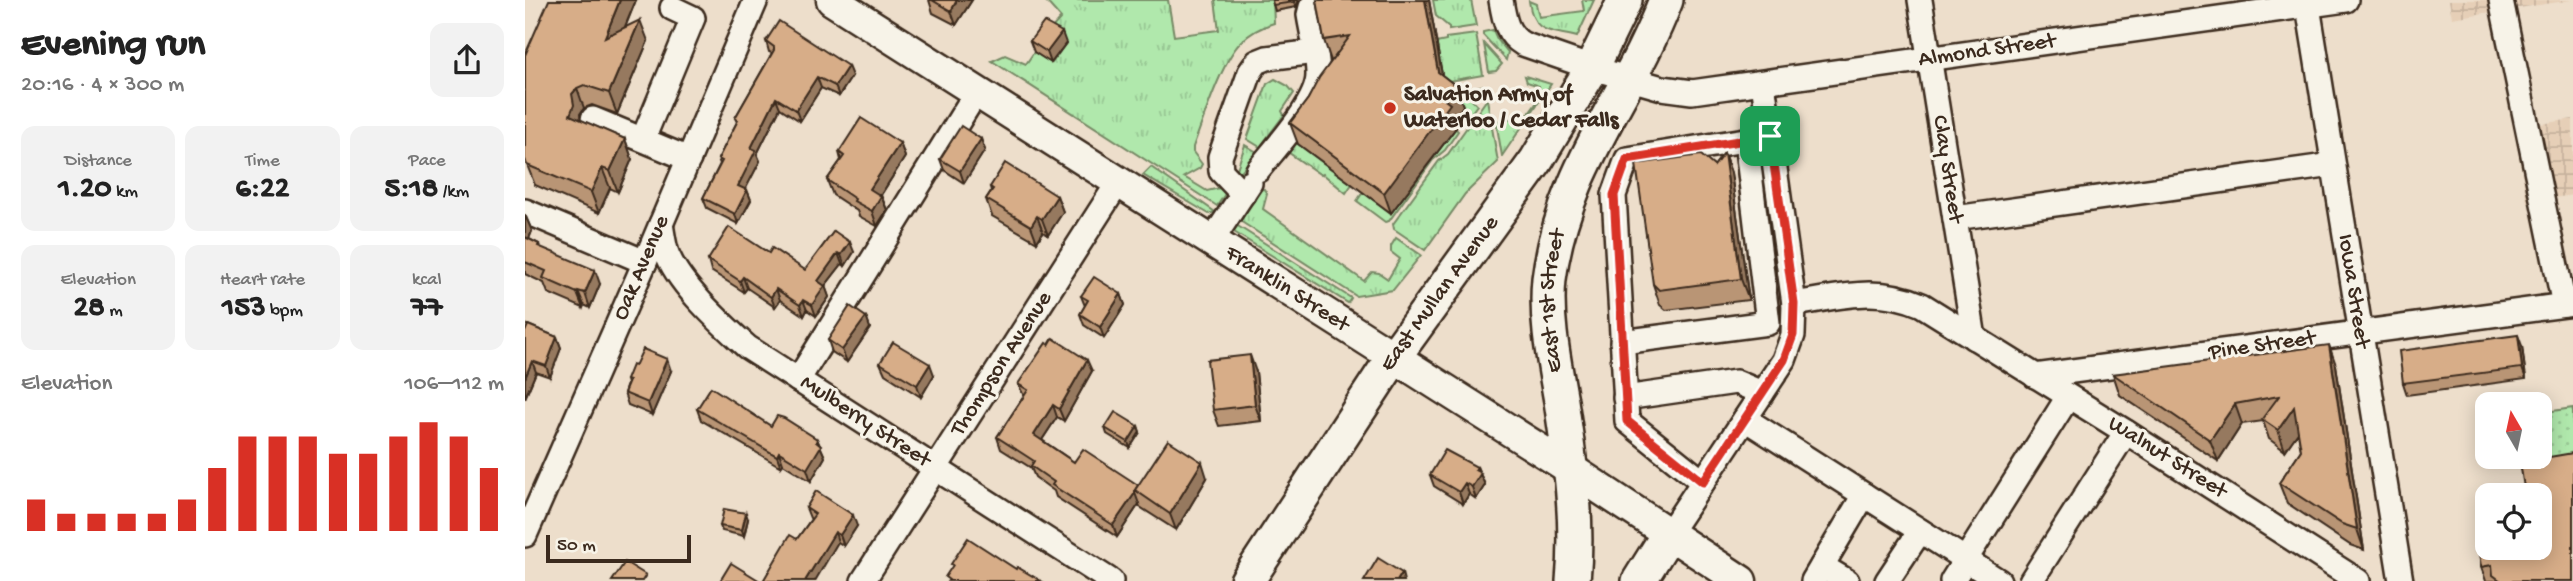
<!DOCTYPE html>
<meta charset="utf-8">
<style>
body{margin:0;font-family:"Gochi Hand",sans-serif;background:#f2f2f2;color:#222;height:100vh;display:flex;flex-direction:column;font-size:26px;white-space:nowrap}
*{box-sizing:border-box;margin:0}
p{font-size:23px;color:#767676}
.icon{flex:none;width:38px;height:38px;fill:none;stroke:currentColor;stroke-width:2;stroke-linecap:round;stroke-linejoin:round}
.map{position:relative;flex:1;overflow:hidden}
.panel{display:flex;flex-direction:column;background:#fff;width:525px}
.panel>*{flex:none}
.needle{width:46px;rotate:351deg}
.tools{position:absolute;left:1950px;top:392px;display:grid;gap:14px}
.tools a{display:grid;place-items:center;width:77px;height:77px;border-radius:14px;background:#fff;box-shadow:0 4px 18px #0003;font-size:35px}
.scale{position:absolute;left:21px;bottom:18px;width:145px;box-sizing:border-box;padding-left:7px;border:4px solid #3b2a1e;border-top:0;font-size:19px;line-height:24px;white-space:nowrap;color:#3b2a1e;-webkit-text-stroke:5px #f7f3e8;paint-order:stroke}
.pin{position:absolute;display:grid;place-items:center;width:60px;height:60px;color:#fff;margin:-30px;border-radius:14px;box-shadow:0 4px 10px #0006}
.round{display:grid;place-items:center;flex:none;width:74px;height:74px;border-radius:14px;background:#f2f2f2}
.headline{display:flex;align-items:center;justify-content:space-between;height:119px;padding:0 21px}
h1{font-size:38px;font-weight:700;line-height:52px}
.stats{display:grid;grid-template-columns:repeat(3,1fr);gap:10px;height:119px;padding:7px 21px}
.stats div{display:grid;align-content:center;border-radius:14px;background:#f2f2f2;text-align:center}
.stats b{font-size:30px;font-weight:700}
.stats small{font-size:19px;font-weight:400}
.stats p{font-size:19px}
.chart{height:196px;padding:14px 21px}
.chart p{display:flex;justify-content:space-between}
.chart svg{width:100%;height:126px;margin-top:7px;stroke:#d93025;stroke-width:6}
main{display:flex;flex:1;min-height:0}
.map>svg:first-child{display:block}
</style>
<main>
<section class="panel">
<div class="headline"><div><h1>Evening run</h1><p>20:16 · 4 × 300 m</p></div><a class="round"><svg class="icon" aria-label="share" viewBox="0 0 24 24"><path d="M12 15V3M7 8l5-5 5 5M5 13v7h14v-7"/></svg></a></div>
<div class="stats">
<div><p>Distance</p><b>1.20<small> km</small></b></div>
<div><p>Time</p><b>6:22</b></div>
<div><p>Pace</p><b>5:18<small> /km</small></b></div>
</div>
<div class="stats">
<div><p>Elevation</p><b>28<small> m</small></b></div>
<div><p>Heart rate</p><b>153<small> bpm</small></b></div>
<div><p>kcal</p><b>77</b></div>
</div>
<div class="chart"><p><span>Elevation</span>106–112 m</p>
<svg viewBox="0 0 160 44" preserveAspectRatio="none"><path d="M5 44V33M15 44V38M25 44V38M35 44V38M45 44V38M55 44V33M65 44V22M75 44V11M85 44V11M95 44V11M105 44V17M115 44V17M125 44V11M135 44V6M145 44V11M155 44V22"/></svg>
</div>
</section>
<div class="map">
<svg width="2048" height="581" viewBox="0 0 2048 581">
<defs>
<pattern id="industrial-grid" width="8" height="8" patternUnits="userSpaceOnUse" patternTransform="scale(1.75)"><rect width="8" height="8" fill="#e6cfb7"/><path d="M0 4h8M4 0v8" fill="none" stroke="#c6b29d"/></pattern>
<pattern id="grass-tufts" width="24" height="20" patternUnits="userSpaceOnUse" patternTransform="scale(1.75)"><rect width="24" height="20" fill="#b0e8ac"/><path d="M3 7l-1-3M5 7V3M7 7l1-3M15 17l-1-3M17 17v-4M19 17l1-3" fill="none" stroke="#98c794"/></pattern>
<pattern id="park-dots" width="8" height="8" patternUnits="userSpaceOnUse" patternTransform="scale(1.75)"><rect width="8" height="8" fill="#b0e8ac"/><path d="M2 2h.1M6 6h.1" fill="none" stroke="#98c794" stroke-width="1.8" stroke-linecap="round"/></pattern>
</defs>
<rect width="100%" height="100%" fill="#eddecb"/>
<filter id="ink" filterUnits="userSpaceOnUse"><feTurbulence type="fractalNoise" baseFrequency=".0143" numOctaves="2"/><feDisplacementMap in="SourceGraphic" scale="14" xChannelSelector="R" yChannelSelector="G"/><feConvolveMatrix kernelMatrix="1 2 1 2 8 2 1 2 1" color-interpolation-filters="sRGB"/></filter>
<g filter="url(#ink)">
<g fill="url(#industrial-grid)">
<path d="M1924 0H2047L1927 18Z"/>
<path d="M2048 119V195L2002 202 1990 128Z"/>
</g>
<g fill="url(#grass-tufts)" stroke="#768965" stroke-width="2">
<path d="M520 0H643L649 36 694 30 690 0H748L749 23C736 27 725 33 716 42 697 60 678 121 668 147V152L677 164 675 168 659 177 682 191 699 187 700 194 692 206 467 61 480 55 501 64 509 52 527 63 541 43 524 31 536 18Z"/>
<path d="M908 0H946L951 26 924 30V27L911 16Z"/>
<path d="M1057 0H1069L1052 37C1024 30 1008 34 1004 1L1011 4 1014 17 1059 11Z"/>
<path d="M968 30 972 39 983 52 981 60 958 35V32Z"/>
<path d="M951 34 958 75 918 82 911 43 921 41V38Z"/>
<path d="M959 44 977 64 971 71 964 72Z"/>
<path d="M1000 76 1026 84 977 156 971 121 1002 116 1015 98 1014 86 1002 82Z"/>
<path d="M750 79 763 86 769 93 757 111 759 115 735 147 722 139 742 84Z"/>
<path d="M956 86 947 100 952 105 938 124 929 118 920 93Z"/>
<path d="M962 99 973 162 940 194 900 250 869 229 868 224 914 161 923 154Z"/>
<path d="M930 128 933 131 920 150 908 160 864 221 860 222 832 201 838 192 866 213Z"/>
<path d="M769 141 827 184 821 193 798 174 796 175 757 148Z"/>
<path d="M720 145 732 152 714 174 711 172Z"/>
<path d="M626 167 690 212 684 214 618 175Z"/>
<path d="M739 189 742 194 738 209 839 281 847 272 854 273 863 279 875 259 866 252V246L871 238 896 255 868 290 831 296 712 219 733 190Z"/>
<path d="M708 223 826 298 823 303 709 232Z"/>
</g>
<path fill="url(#park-dots)" stroke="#768965" stroke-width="2" d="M2048 408V471L1998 479 1995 457H2014V413Z"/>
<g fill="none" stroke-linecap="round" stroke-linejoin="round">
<defs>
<g id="minor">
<path d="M976 0C979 18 981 34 998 44L1067 68 1137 88 1167 92 1821 0"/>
<path d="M1395 0 1449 338"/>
<path d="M1782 0 1876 581"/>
<path d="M1976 0 2039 305"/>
<path d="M68 119 164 159"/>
<path d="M118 139 168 18 147 8"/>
<path d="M733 170C751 147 793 103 793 75 793 55 787 34 784 15L786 7"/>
<path d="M718 194 696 171 695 157 725 72 732 62 742 58 790 52"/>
<path d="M0 211 120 262"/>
<path d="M1430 218 1808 165"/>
<path d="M136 224C138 234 139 247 143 256 157 288 197 324 222 347L586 581"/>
<path d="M686 242 725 183"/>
<path d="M1269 304C1316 297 1351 285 1397 305L1601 432 1833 581"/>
<path d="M1097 342 1243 323 1221 140"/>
<path d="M1510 376 2048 304"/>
<path d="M273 380 451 93"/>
<path d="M1100 398 1211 382 1237 393"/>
<path d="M1220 419 1474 581"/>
<path d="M1178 482 1102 421 1089 195 1102 159 1245 136"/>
<path d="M1144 533 1259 360 1268 335 1269 304 1238 83"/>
<path d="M0 535 120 262 231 0"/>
<path d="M1297 566 1322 581"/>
<path d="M338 581 593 183"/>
<path d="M1288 581 1339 495"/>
<path d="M1362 581 1395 531"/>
<path d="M1427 581 1543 397"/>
<path d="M1506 581 1601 432"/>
</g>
<g id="major">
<path id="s1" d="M307 0 1047 470 1216 581"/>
</g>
<g id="highway">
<path id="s2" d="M722 581 868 358 1011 161 1067 68 1100 0"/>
<path id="s3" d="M1048 581C1054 520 1045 460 1036 401 1029 361 1020 318 1024 279 1038 168 1103 99 1141 0"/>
<path d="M1114 581 1144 533"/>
</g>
</defs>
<use href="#minor" stroke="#3b2a1e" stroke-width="28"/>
<use href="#major" stroke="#3b2a1e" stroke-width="35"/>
<use href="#highway" stroke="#3b2a1e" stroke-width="38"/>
<use href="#minor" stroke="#f7f3e8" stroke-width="23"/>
<use href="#major" stroke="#f7f3e8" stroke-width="30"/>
<use href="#highway" stroke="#f7f3e8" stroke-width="33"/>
</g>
<g fill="#b99575" stroke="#3b2a1e" stroke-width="2">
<path d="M111 0 100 28 123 41 92 114 67 105 59 108 55 114V120L100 139 107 159 93 192 85 188 74 213 10 185 0 160Z"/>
<path d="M404 0H447L431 25 408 13Z"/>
<path d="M747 0H774L771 7 750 11Z"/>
<path d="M792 0H904L917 75 931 86 938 106 930 117 933 125 866 213 773 144 765 123 783 99 806 61 799 40Z"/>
<path d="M241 41 327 76 314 96 296 88 275 121 255 108 232 154 235 161 220 189 222 190 226 200 213 224 182 208 178 198 195 164 193 159 212 122 210 118 247 53 244 52Z"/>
<path d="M505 41 541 43 526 63 509 52Z"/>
<path d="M456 139 460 150 439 183 419 170 415 159Z"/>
<path d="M375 143 380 157 356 195 362 210 352 226 334 216 332 211 308 195 302 180 316 160 314 152Z"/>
<path d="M1199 153 1206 173 1224 300 1141 310 1135 305 1128 284 1189 166Z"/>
<path d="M465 187 532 196 538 212 523 235 518 232 512 242 467 216 461 199 466 191Z"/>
<path d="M0 216 1 217 7 231 4 239 14 244 15 247 75 284 65 308 59 305 58 308 23 293 19 283 0 274Z"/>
<path d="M309 231 329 252 320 266 317 264 300 286 304 297 291 316 282 310 279 316 255 300 250 307 222 288 219 292 186 271 183 260 244 253 280 270Z"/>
<path d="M596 294 600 305 579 338 559 325 555 314 560 306 556 296Z"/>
<path d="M341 317 345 328 322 362 307 352 303 340Z"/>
<path d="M3 325 32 337 36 348 25 377 11 372 0 398Z"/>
<path d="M1997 346 2001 379 1882 395 1878 383Z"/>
<path d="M355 363 409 375 396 397 360 374Z"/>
<path d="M1811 365 1839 550 1825 545 1762 503 1754 483 1776 450 1773 432 1760 451 1744 439 1738 421 1717 424 1693 461 1595 395 1588 374Z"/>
<path d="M146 371 127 415 103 405 99 393 102 384 101 380Z"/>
<path d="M567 371 539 421 532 417 517 440 549 462 613 485 682 478 651 530 615 507 614 504 592 537 531 497 529 491 510 477 506 468 476 449 472 437 499 396 493 384Z"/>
<path d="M731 372 736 421 694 426 688 410Z"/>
<path d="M172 409 292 439 300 457 286 481 258 464 256 467 176 420Z"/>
<path d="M613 426 615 432 605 448 582 434 580 428Z"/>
<path d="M952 467 960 485 951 499 944 494 938 504 909 486 905 475Z"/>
<path d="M2000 494 2048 581H1961L1956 567 1959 532Z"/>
<path d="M281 508 332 526 319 546 313 542 272 539 286 519 285 518Z"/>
<path d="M223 519 219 536 197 531 195 526Z"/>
</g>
<g fill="#96795f" stroke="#3b2a1e" stroke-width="2">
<path d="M95 0H111L87 58 80 37Z"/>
<path d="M432 0H447L431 25 426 11Z"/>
<path d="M770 0H774L771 7 769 2Z"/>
<path d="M900 0H904L920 92 913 72Z"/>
<path d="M115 20 123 41 92 114 84 93Z"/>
<path d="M537 32 541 43 526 63 522 52Z"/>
<path d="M323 66 327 76 314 96 310 86Z"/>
<path d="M292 77 296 88 275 121 271 110Z"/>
<path d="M931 86 938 106 930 117 933 125 866 213 859 193 920 100Z"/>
<path d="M52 88 59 108 55 114 56 126 45 115 47 94Z"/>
<path d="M251 98 255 108 232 154 235 161 217 196 213 186 226 148Z"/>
<path d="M100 139 107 159 93 192 85 171Z"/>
<path d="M456 139 460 150 439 183 435 171Z"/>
<path d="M375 143 380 157 350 204 345 189Z"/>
<path d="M1199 153 1206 173 1224 300 1216 279Z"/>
<path d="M77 168 85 188 74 213 66 192Z"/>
<path d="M222 190 226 200 213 224 210 214Z"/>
<path d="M356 196 362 210 352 226 347 211Z"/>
<path d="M532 196 538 212 523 235 517 219Z"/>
<path d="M512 216 518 232 512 242 506 226Z"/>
<path d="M1 217 7 231 0 248V221Z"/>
<path d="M325 242 329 252 320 266 316 255Z"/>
<path d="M313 253 317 264 300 286 304 297 291 316 287 305 293 281Z"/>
<path d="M70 270 75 284 65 308 60 293Z"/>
<path d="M218 277 222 288 219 292 215 281Z"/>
<path d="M251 289 255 300 250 307 246 297Z"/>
<path d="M53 291 59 305 58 308 52 293Z"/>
<path d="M596 294 600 305 579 338 575 327Z"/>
<path d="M278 300 282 310 279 316 275 305Z"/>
<path d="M341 317 345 328 322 362 317 350Z"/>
<path d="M1993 335 1997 346 2001 379 1997 368Z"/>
<path d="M32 337 36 348 25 377 21 366Z"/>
<path d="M1804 345 1811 365 1839 550 1832 529Z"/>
<path d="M725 355 731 372 736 421 730 405Z"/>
<path d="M142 359 146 371 127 415 123 403Z"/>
<path d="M562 360 567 371 539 421 534 409Z"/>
<path d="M7 361 11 372 0 398V378Z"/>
<path d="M405 364 409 375 396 397 392 385Z"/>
<path d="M1710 404 1717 424 1693 461 1685 440Z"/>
<path d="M528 405 532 417 513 446 509 435Z"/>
<path d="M1769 407 1777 427 1760 451 1753 430Z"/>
<path d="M613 426 615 432 605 448 603 442Z"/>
<path d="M292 439 300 457 286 481 282 469Z"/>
<path d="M254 452 258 464 256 467 252 456Z"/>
<path d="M677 462 682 478 651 530 645 514Z"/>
<path d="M952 467 960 485 951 499 947 487 950 470Z"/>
<path d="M940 483 944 494 938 504 934 492Z"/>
<path d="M610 493 614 504 592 537 588 525Z"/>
<path d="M221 513 223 519 219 536 217 530Z"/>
<path d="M328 515 332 526 319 546 315 535Z"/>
<path d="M310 532 313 542 290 581H280Z"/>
<path d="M877 573 879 581H872Z"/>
</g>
<g fill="#d7ad88" stroke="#3b2a1e" stroke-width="2">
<path d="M24 0H95L80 37 115 20 84 93 59 85 52 88 47 94 49 105 45 115 100 139 85 171 77 168 66 192 2 165 0 159V55Z"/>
<path d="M407 0H432L426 11Z"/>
<path d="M747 0H770L769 2 748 5Z"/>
<path d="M792 0H900L913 72 931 86 920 100 925 104 859 193 765 123 783 99 794 78 825 36 799 40Z"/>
<path d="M254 21 323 66 310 86 292 77 271 110 251 98 226 148 231 150 213 186 222 190 210 214 178 198 197 161 193 159 213 120 210 118 249 50V47L241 41Z"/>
<path d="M519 22 537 32 522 52 505 41Z"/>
<path d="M336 118 375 143 345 189 356 196 347 211 329 201 330 199 302 180 319 156 314 152Z"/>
<path d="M436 126 456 139 435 171 415 159Z"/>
<path d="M1199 153 1216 279 1134 290 1128 284 1111 164 1176 155 1189 166Z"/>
<path d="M480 163 532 196 517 219 512 216 506 226 461 199 468 189 465 187Z"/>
<path d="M204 227 244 253 247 248 280 270 309 231 325 242 316 255 313 253 293 281 300 286 287 305 278 300 275 305 251 289 246 297 218 277 215 281 183 260Z"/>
<path d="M0 237 14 244 13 246 70 270 60 293 53 291 52 293 18 278 21 271 0 262Z"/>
<path d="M569 277 596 294 575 327 555 314 563 300 556 296Z"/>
<path d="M325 306 341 317 317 350 303 340Z"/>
<path d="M3 325 32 337 21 366 7 361 0 378V332Z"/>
<path d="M1993 335 1997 368 1878 383 1874 351Z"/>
<path d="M528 338 562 360 534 409 528 405 509 435 549 462 558 449 613 485 610 490V493L588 525 527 485 529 482 506 466 509 461 472 437 503 390 493 384 521 343 524 345Z"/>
<path d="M368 342 405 364 392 385 355 363Z"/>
<path d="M1804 345 1832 529 1817 524 1754 483 1776 450 1769 407 1753 430 1737 419 1754 396 1710 404 1685 440 1588 374Z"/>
<path d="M118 349 142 359 123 403 99 393 104 381 101 380 107 365 110 366Z"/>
<path d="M725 355 730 405 688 410 682 360Z"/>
<path d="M186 387 246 426 252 416 259 418 292 439 291 442 296 446 282 469 254 452 252 456 172 409Z"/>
<path d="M590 412 613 426 603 442 580 428Z"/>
<path d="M643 440 677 462 645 514 610 490Z"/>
<path d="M920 450 952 467 950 470 956 473 947 487 940 483 934 492 905 475Z"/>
<path d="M2048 453V581H1976L1968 575 1967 565 1956 567 1951 534 1959 532 1954 501 1962 500V548H2014V495H1995L2000 494 1995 462Z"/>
<path d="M291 491 328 515 315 535 310 532 280 581H238L265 535 272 539 290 514 281 508Z"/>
<path d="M199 509 221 513 217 530 195 526Z"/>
<path d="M443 538 491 569 492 567 516 581H423L424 580 420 577 428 565 426 564Z"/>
<path d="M853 558 877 573 872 581H839Z"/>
<path d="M100 562 121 575 117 581H87Z"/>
<path d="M206 563 235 581H195Z"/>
</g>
</g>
<g fill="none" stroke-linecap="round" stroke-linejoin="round" filter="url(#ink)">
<defs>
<path id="route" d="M1245 136 1269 304 1268 335 1259 360 1178 482 1102 421 1089 195 1102 159Z"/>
</defs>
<use href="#route" stroke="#fff" stroke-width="14"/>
<use href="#route" stroke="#d93025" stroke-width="9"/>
</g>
<circle fill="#c8321e" stroke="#f7f3e8" stroke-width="2.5" cx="865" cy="108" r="7"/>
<g text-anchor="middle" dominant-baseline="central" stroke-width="6" stroke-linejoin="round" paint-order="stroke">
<g font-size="23" fill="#3b2a1e" stroke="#f7f3e8">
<text transform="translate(1462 51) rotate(-8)">Almond Street</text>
<text transform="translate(1422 169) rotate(81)">Clay Street</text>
<text transform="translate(117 268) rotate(-67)">Oak Avenue</text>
<text stroke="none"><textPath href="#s1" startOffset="539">Franklin Street</textPath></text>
<text transform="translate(1828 291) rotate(81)">Iowa Street</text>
<text stroke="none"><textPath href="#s2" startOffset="346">East Mullan Avenue</textPath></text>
<text stroke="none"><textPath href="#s3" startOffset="282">East 1st Street</textPath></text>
<text transform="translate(1737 346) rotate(-8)">Pine Street</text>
<text transform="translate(477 364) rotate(-57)">Thompson Avenue</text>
<text transform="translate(340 422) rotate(33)">Mulberry Street</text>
<text transform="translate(1642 458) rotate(32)">Walnut Street</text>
</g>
<g font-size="23" font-weight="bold" fill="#3b2a1e" stroke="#f7f3e8" text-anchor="start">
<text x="879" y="95">Salvation Army of<tspan x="879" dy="26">Waterloo / Cedar Falls</tspan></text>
</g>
</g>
</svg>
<div class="tools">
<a><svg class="needle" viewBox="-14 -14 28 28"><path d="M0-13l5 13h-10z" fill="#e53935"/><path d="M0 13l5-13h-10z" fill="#767676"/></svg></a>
<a><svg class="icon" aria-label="locate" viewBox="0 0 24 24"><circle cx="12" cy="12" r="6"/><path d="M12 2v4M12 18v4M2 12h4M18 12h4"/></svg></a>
</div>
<div class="scale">50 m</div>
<div class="pin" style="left:1245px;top:136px;background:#1e9e55"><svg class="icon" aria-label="arrive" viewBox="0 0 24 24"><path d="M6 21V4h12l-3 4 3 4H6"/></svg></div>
</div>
</main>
